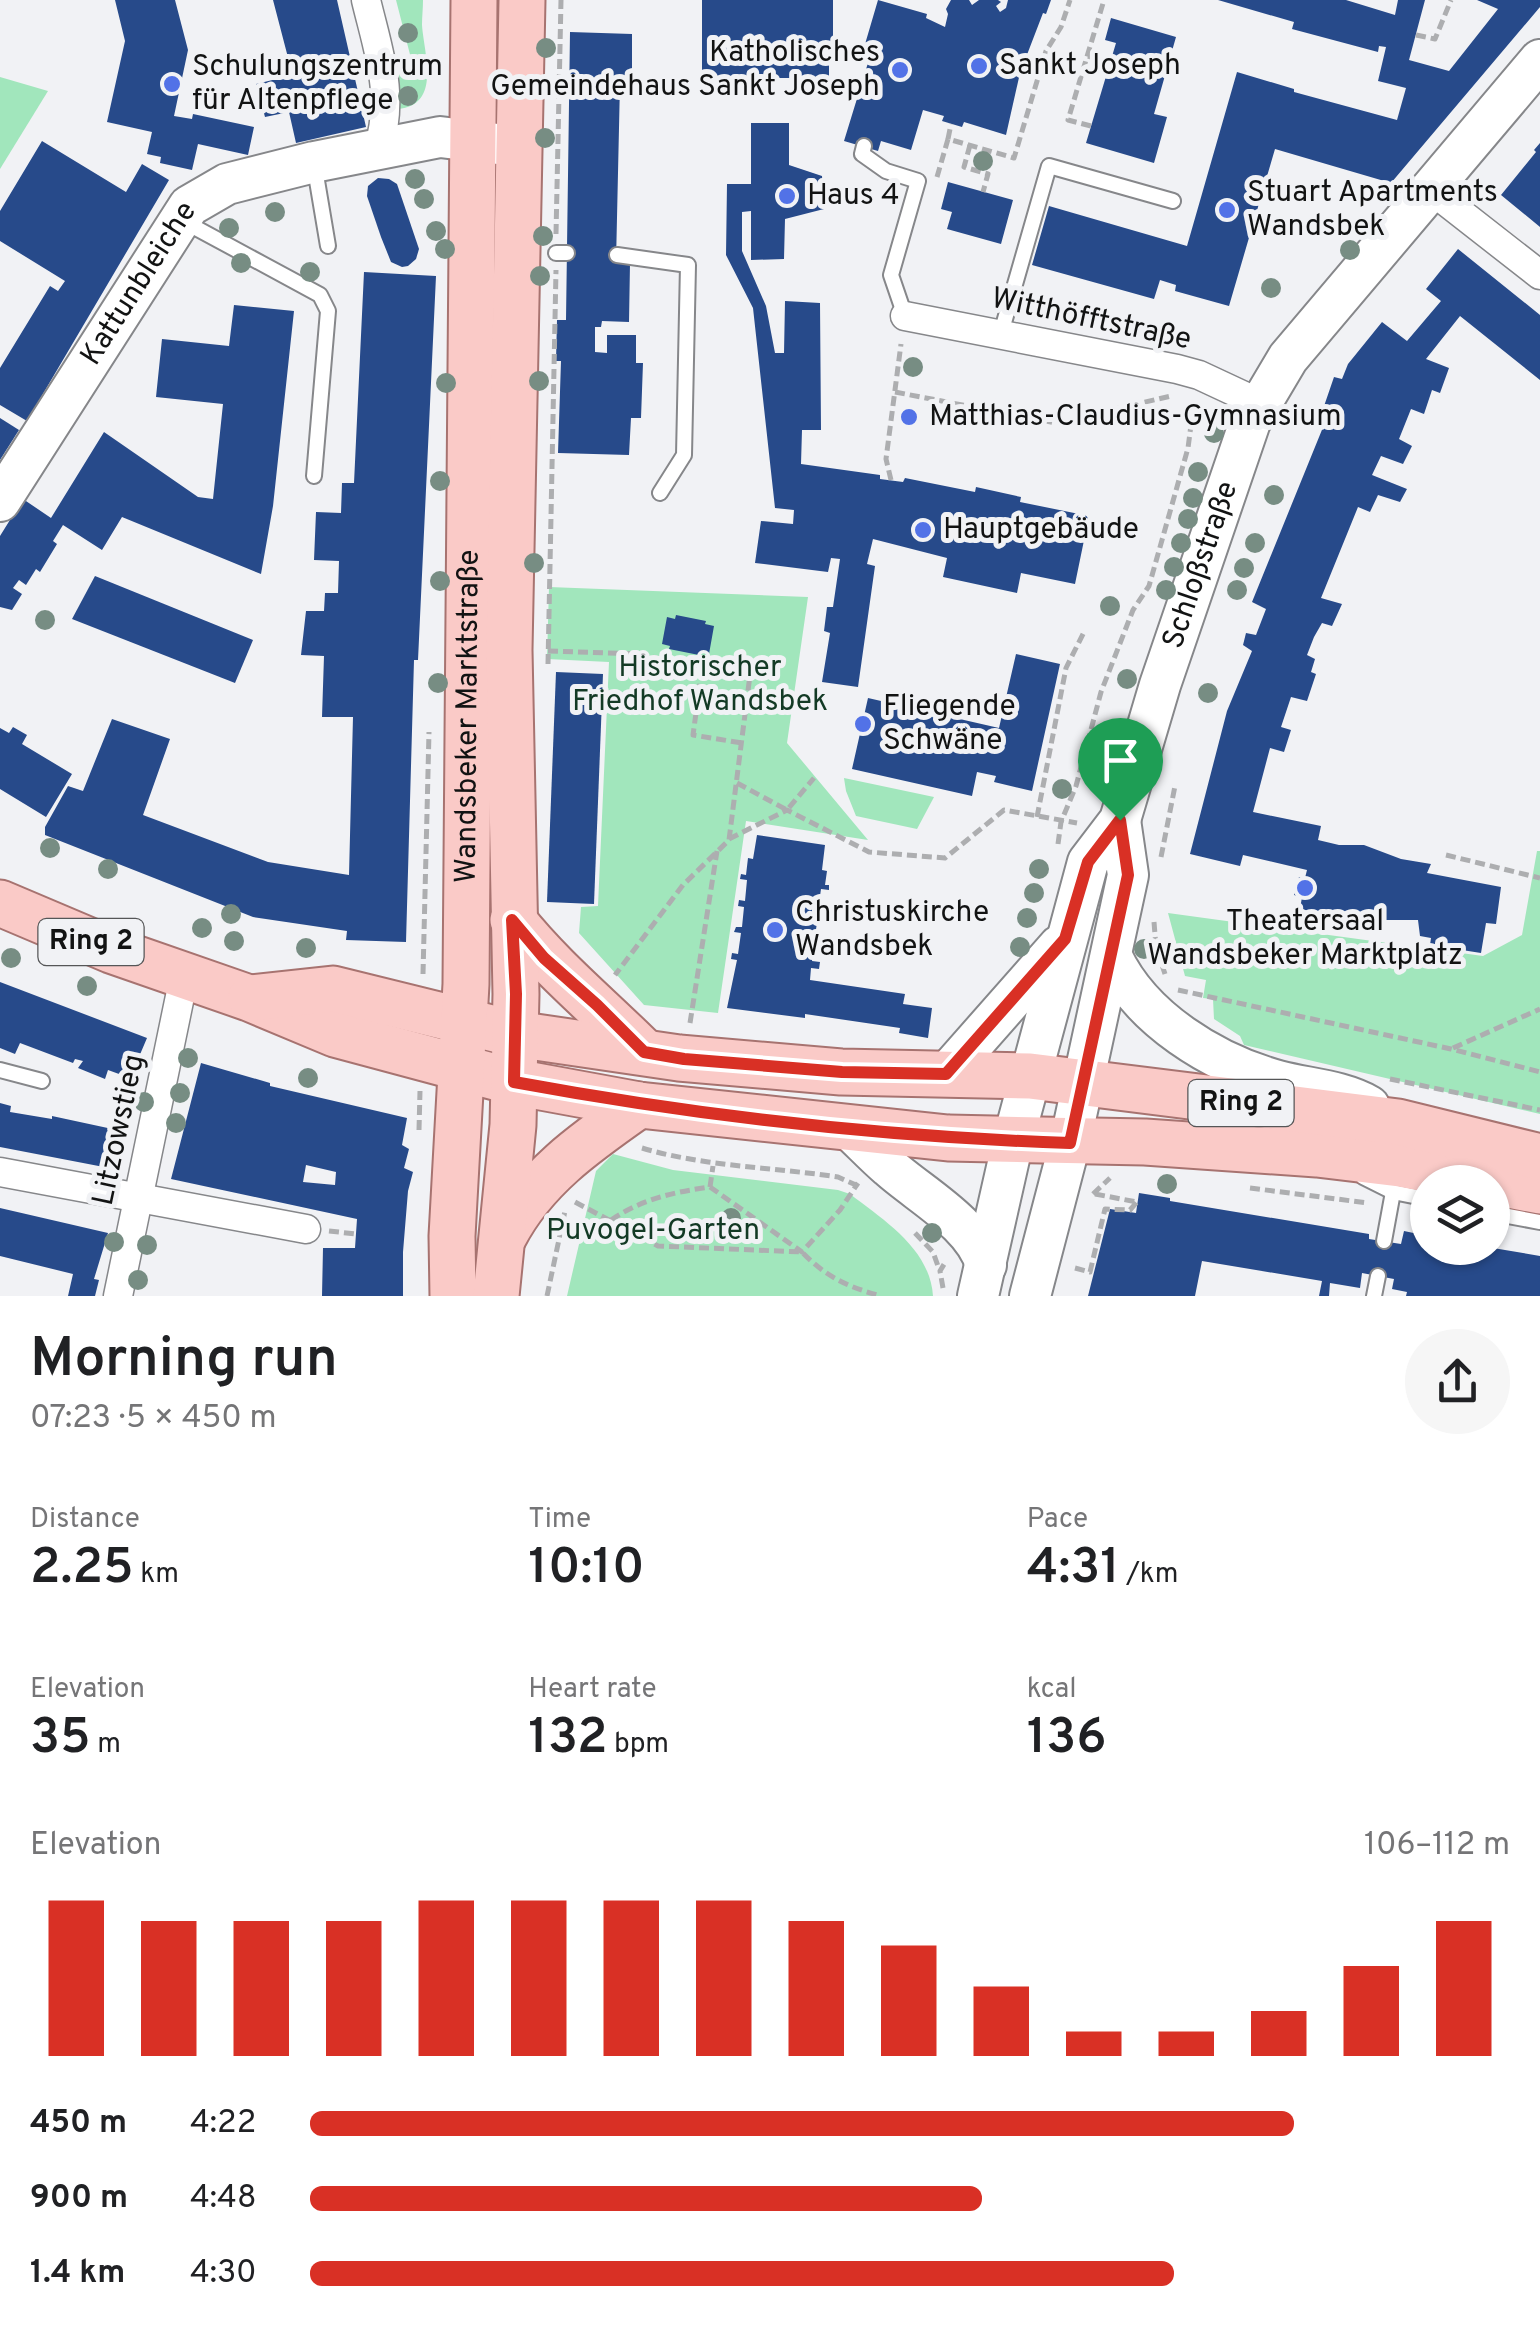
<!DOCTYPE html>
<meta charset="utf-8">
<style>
body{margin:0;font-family:Overpass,sans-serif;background:#f6f6f6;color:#202124;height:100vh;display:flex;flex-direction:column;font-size:38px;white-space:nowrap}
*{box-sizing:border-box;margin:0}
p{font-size:32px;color:#757577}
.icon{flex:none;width:55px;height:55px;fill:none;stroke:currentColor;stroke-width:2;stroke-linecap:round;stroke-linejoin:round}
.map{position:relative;height:1296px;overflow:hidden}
.drawer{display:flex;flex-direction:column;background:#fff;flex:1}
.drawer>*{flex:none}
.controls{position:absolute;left:1410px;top:1165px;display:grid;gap:20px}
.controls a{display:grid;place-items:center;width:100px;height:100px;border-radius:50%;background:#fff;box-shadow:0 2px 8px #0004;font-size:50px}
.pin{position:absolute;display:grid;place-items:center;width:85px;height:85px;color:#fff;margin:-102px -42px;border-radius:50% 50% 50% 0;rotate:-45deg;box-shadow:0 0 10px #0007}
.pin .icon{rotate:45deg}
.round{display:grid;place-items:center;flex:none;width:105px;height:105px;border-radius:52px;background:#f6f6f6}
.overview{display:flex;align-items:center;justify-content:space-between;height:170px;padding:0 30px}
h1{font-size:55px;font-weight:600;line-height:75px}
.figures{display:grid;grid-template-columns:repeat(3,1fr);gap:15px;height:170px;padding:10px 30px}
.figures div{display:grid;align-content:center}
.figures b{font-size:50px;font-weight:600}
.figures small{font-size:28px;font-weight:400}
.figures p{font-size:28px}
.chart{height:280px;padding:20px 30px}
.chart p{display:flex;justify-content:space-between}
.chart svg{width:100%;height:180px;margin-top:10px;stroke:#d93025;stroke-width:6}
ul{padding:0 30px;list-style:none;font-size:32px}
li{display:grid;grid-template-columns:160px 120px 1fr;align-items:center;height:75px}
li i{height:25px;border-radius:12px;background:#d93025}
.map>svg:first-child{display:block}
</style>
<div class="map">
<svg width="1540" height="1296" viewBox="0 0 1540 1296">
<rect width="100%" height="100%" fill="#f1f2f5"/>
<g fill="#a1e6bc">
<path d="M396 0H423C423 8 422 17 422 25 424 54 442 105 398 109L392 71 415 74Z"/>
<path d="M0 77 48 91 0 169Z"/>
<path d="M549 587 808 597 787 743 868 840 746 821 718 1013 644 1005 579 933 581 907 598 906 609 662 547 659Z"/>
<path d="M844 778 934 797 917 829 856 816 846 791Z"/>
<path d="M1537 851H1540V1114L1244 1045 1240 1036 1214 1019 1213 999 1203 998 1206 980 1185 976 1168 913 1483 956 1522 935Z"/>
<path d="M613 1154 673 1170 838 1190 850 1194C885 1221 930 1249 933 1296H567L596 1171Z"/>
</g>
<g fill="#274a8a" fill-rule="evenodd">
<path d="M115 0H175L188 50 174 116 192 119 193 114 254 127 248 155 198 144 192 170 160 163 161 157 147 154 152 132 107 122 125 41Z"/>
<path d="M273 0H337L366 127 296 143 289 112 265 117 256 84 293 75 295 80 302 78 301 68 291 69Z"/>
<path d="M702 0H833V48H829V78H702Z"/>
<path d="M878 0 927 14 926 18 945 27 948 14 946 9 951 0H969L972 5 979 0H998L1001 2 996 6 1000 12 1006 8 1008 0H1051L1046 14 1043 13 1020 73 1006 135 964 122 962 127 942 121 944 116 923 110 911 150 881 141 878 151 844 141 871 53 863 51Z"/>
<path d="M1218 0H1346L1395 15 1398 0H1425L1409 60 1449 71 1498 9 1477 0H1540V7L1391 183 1275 149 1229 306 1175 291 1176 285 1160 280 1154 299 1032 265 1049 206 1187 246 1237 72 1294 89V92L1397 120 1406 88 1378 81 1386 47 1379 46 1378 52 1292 29 1294 22Z"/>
<path d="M1111 18 1176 37 1154 114 1167 117 1154 163 1086 143 1116 43 1105 40Z"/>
<path d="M570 32 632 34V83H620L616 263H630L629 322 602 321 601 327H595V352L607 353V335H636V363H643L641 418H631L629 455 558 453 561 361H556L557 320H566Z"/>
<path d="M751 123H789V165L822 176 824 209 785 219 784 259 751 260V211L742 212V251L766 306 775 353H784L785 301 820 303 821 430H802L801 464 880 475V479L903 482 905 478 975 492 976 487 1021 497 1020 502 1089 516 1075 584 1021 573 1017 593 943 577 947 558 873 539 867 564 875 566 858 687 822 682 830 633 824 631 827 607H833L840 559 831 558 828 572 755 563 761 521 793 524 794 510 775 508 753 308 726 255 727 184H751Z"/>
<path d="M42 141 126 192 142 164 169 180 27 421 0 405V368L50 286 58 291 65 281 0 241V211Z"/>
<path d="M1540 143V227L1501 195 1536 152 1534 150Z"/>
<path d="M378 178 389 179 397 184 419 249 416 259 408 266 402 267 391 262 381 237 367 196 368 186Z"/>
<path d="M948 182 1013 200 1001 244 947 229 952 212 941 209Z"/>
<path d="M1458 249 1540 315V380L1460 316 1426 359 1449 368 1440 393 1432 390 1424 414 1411 409 1399 439 1412 446 1403 464 1381 456 1372 475 1407 489 1400 502 1378 495 1370 512 1358 507 1321 598 1342 604 1332 626 1322 623 1314 637 1307 655 1315 659 1311 672 1316 674 1307 701 1291 697 1281 727 1291 730 1284 752 1270 748 1253 812 1321 826 1318 840 1339 845H1364L1401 859 1431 864 1427 873 1501 887 1496 924 1486 923 1481 953 1430 945 1431 938 1420 936 1418 920H1354L1300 909 1302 897 1294 895 1299 877 1305 878 1307 870 1243 855 1240 866 1190 854 1227 711 1252 651 1243 645 1246 633 1256 635 1266 609 1252 602 1328 415 1322 412 1334 377 1342 379 1348 364 1382 322 1407 341 1441 301 1426 289Z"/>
<path d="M364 272 436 276 418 660H414L406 942 346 940 347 931 253 917 45 835V827L68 786 83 791 112 719 170 739 143 815 268 862 349 875 353 717H322L324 656 301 655 306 611H324L325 593H338L339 561 314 560 316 512 341 513 342 483H354Z"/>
<path d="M234 305 294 311 273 506 261 574 122 517 102 550 63 525 53 541 57 544 40 572 36 569 26 585 19 580 13 588 22 594 12 610 0 607V536L23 499 51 518 104 432 198 497 213 499 223 404 156 397 162 339 229 346Z"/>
<path d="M0 418 19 430 0 460Z"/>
<path d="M95 576 253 640 235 683 72 619Z"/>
<path d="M676 615 706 621 705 624 714 626 709 654 700 652 699 655 669 649 670 646 662 644 667 617 675 619Z"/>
<path d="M1016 654 1060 664 1032 791 994 782 996 776 977 772 972 796 852 769 868 698 999 728Z"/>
<path d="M556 672 603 674 594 904 547 902Z"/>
<path d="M13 727 27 735 22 744 72 774 46 817 0 789V728L9 733Z"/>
<path d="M757 835 825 845 822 870 827 871 825 885H829V890L821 889 818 910 826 911V917L818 916 815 936 823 937 822 942 814 941 812 961 820 962 819 969 811 968 810 980 905 994 903 1004 932 1008 928 1038 899 1033 900 1028 805 1014V1018L727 1008 737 960 731 959 732 953 738 954 741 933 734 932 736 927H742L744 907 738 906 739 900 745 901 747 880 740 879 741 874 746 875 748 858 753 859Z"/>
<path d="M0 982 147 1038 130 1078 108 1070 105 1079 78 1068 83 1061 75 1059 73 1063 20 1043 15 1054 0 1048Z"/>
<path d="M201 1063 270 1083V1086L407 1118 402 1145 409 1149 404 1168 413 1172 408 1191 403 1252V1296H322L323 1248H355L357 1219 171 1179ZM306 1165 336 1172 335 1185 303 1182Z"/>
<path d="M0 1103 11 1106 10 1112 52 1119V1116L117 1130 109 1168 0 1147Z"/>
<path d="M1139 1193 1170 1198V1201L1369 1234V1239L1401 1244 1404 1231 1428 1236V1248H1493L1540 1256V1296H1406L1407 1292 1392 1289 1394 1279 1362 1273 1360 1288 1330 1283 1329 1296H1319L1322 1281 1202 1261 1195 1296H1088L1110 1209 1136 1213Z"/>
<path d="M0 1208 108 1233 94 1279 99 1280 95 1296H68L73 1274 0 1256Z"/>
</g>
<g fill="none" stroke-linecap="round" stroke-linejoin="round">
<defs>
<g id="lane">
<path d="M864 146 862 154 886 171 918 181 891 275 905 316"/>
<path d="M314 163 328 246"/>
<path d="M183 221 320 295 328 311 314 476"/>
<path d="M556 253H567"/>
<path d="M617 255 688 265 684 455 660 493"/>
<path d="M1001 333 1049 166 1173 201"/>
<path d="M0 1070 42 1081"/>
<path d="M1363 1177 1393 1192 1428 1199"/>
<path d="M1492 1213 1540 1222"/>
<path d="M1384 1241 1393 1192"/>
<path d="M1374 1296 1378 1276"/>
</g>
<g id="street">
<path d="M366 0C379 54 395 95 378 150"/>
<path d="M1430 189 1540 275"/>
<path d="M905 316 1177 369 1199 375 1259 403"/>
<path d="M0 1172 306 1229"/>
<path d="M118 1296 184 977"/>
</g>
<g id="secondary">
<path id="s1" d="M0 501 189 206 227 184 314 162 440 137 506 145"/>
<path d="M1112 957C1141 1019 1213 1063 1278 1081 1308 1089 1341 1090 1369 1106"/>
<path d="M947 1073 1059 946"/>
<path d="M849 1129C862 1141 875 1155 889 1167 920 1195 974 1223 986 1265"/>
<path id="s2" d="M978 1296 1013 1141 1088 862 1120 820 1160 685 1250 422 1288 358 1540 60"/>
<path d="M1030 1296 1070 1143 1128 875 1120 820"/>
</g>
<g id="primary">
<path d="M0 903 111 950 249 998 335 1034 514 1082 639 1105 948 1138 1145 1142 1317 1154 1400 1164 1540 1191"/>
<path d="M513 920C552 969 600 1008 644 1052"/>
<path d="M251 998 333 989 515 1034 679 1058 841 1072 1030 1076 1398 1122 1540 1157"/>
<path d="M504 1236C534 1178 586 1142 639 1105"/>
<path id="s3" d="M453 1296 452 1236 466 984 474 0"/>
<path d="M496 1296 513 1125 516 994 509 650 522 0"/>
</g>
</defs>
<use href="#lane" stroke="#86878a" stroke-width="18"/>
<use href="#street" stroke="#86878a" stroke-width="31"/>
<use href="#secondary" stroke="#86878a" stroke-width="44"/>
<use href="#primary" stroke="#a77370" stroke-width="49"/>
<g stroke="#adaeb0" stroke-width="5" stroke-dasharray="10 5" stroke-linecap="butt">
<path d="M1416 35 1435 39 1451 0"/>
<path d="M1088 56 1110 63"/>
<path d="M1091 126 1068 120 1104 0"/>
<path d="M948 139 951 124"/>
<path d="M970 145 964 167 988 174 983 192"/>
<path d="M937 177 948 139 1014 158 1046 51 1061 27 1070 0"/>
<path d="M556 234 561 0"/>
<path d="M895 392 1056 423 1171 396"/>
<path d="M891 480 886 459 901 344"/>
<path d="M548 651 639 654 702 669 750 675 729 840 683 885 615 975"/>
<path d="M548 664 556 270"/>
<path d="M702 669 693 735 742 743"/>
<path d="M621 674 622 653"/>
<path d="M737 783 787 810 814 778"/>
<path d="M1037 817 1066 668 1085 630"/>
<path d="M729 839 787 810 869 852 945 858 1004 810 1077 823"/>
<path d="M1058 844 1061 822 1076 786 1101 692 1133 610 1149 586 1188 448 1191 425 1202 405"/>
<path d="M1446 855 1540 878"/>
<path d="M1161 857 1175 786"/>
<path d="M1154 922 1156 947 1165 974"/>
<path d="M423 974 429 732"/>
<path d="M1178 990 1451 1049 1540 1072"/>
<path d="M690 1023 717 851"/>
<path d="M1453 1048 1540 1009"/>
<path d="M1390 1079 1540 1110"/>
<path d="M419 1130 420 1091"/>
<path d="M642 1148C706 1167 772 1167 838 1177L856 1185"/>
<path d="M710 1187 713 1166"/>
<path d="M1250 1188 1368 1203"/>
<path d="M1093 1194 1110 1178"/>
<path d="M1095 1194 1137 1202"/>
<path d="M575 1202 658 1246 802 1252C826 1277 848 1287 881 1296"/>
<path d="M611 1220C642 1199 674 1192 710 1187L802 1252 840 1210 858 1183"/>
<path d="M329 1231 356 1234"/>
<path d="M915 1233 933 1252 939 1269"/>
<path d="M1075 1268 1090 1272 1105 1209 1130 1210 1137 1202"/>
<path d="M943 1288 940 1271 946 1261"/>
<path d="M547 1296 565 1211"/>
</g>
<use href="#lane" stroke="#fff" stroke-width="14"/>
<use href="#street" stroke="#fff" stroke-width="28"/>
<use href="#secondary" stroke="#fff" stroke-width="40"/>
<use href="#primary" stroke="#facac7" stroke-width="45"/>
</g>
<g fill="#778d83">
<circle cx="408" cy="33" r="10"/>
<circle cx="546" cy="48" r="10"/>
<circle cx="408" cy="96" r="10"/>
<circle cx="545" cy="138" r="10"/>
<circle cx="983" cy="161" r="10"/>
<circle cx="415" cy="179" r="10"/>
<circle cx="1485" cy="194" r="10"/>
<circle cx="424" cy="199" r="10"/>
<circle cx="275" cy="212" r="10"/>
<circle cx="229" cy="228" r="10"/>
<circle cx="436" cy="231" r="10"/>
<circle cx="543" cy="236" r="10"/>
<circle cx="445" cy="249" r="10"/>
<circle cx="1350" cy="250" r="10"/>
<circle cx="241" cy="263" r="10"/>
<circle cx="310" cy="272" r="10"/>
<circle cx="540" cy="276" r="10"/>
<circle cx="1271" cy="288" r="10"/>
<circle cx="913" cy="367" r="10"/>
<circle cx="539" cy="381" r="10"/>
<circle cx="446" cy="383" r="10"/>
<circle cx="1214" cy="433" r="10"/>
<circle cx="1198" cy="472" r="10"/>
<circle cx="440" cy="481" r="10"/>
<circle cx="1274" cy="495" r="10"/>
<circle cx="1193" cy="498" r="10"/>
<circle cx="1188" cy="519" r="10"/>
<circle cx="1181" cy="543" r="10"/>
<circle cx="1255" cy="543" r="10"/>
<circle cx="534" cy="563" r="10"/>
<circle cx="1174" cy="567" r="10"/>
<circle cx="1244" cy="568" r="10"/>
<circle cx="440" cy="581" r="10"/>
<circle cx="1166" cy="590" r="10"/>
<circle cx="1237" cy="590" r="10"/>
<circle cx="1110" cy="606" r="10"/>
<circle cx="45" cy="620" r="10"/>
<circle cx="1127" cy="679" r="10"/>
<circle cx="438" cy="683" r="10"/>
<circle cx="1208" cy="693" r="10"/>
<circle cx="1062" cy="789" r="10"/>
<circle cx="50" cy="848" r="10"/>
<circle cx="108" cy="869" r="10"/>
<circle cx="1039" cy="869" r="10"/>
<circle cx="1034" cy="893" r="10"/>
<circle cx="231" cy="914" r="10"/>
<circle cx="1027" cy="918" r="10"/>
<circle cx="202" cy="928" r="10"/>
<circle cx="234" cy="941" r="10"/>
<circle cx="1020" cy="947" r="10"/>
<circle cx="306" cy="948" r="10"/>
<circle cx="1144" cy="949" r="10"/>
<circle cx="11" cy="958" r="10"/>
<circle cx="87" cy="986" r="10"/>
<circle cx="188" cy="1058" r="10"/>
<circle cx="308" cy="1078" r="10"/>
<circle cx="180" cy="1093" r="10"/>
<circle cx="144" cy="1102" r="10"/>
<circle cx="176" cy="1123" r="10"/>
<circle cx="1167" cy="1184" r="10"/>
<circle cx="731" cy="1218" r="10"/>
<circle cx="932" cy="1233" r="10"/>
<circle cx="114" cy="1242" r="10"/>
<circle cx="147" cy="1245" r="10"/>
<circle cx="138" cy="1280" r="10"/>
</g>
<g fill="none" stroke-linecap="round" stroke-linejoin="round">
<defs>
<path id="route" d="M1120 820 1128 875 1070 1143C884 1137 698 1116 514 1082L516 994 512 920 544 958 597 1005 644 1052 684 1059 842 1072 946 1074 1065 939 1088 862Z"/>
</defs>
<use href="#route" stroke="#fff" stroke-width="20"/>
<use href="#route" stroke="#d93025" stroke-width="12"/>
</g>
<g fill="#5272e7" stroke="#f1f2f5" stroke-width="4">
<circle cx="979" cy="66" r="10"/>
<circle cx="900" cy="70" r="10"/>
<circle cx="172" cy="84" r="10"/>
<circle cx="787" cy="196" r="10"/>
<circle cx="1227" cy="210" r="10"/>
<circle cx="909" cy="417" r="10"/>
<circle cx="923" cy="530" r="10"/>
<circle cx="863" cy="724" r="10"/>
<circle cx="1305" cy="888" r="10"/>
<circle cx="775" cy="930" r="10"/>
</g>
<g text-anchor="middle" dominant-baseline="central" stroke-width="10" stroke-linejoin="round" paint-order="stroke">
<g fill="#f1f2f5" stroke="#555657" stroke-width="2.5">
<rect x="38.5" y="919" width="105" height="46" rx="8"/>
<rect x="1188.5" y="1080" width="105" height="46" rx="8"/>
</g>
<g font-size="28" font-weight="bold" fill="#121313">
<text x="91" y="942">Ring 2</text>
<text x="1241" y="1103">Ring 2</text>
</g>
<g font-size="30" fill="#121313" stroke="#f1f2f5" text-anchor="start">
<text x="880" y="53" text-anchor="end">Katholisches<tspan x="880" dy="34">Gemeindehaus Sankt Joseph</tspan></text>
<text x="999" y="66">Sankt Joseph</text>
<text x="192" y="67">Schulungszentrum<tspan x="192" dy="34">für Altenpflege</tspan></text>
<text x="1247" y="193">Stuart Apartments<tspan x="1247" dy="34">Wandsbek</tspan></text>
<text x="807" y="196">Haus 4</text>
<text x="929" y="417">Matthias-Claudius-Gymnasium</text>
<text x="943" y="530">Hauptgebäude</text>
<text x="883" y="707">Fliegende<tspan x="883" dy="34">Schwäne</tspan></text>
<text x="795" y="913">Christuskirche<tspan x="795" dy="34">Wandsbek</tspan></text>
<text x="1305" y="922" text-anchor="middle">Theatersaal<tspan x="1305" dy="34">Wandsbeker Marktplatz</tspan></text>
</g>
<g font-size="30" fill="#121313" stroke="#f1f2f5">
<text stroke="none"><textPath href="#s1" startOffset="258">Kattunbleiche</textPath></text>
<text transform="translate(1091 320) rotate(12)">Witthöfftstraße</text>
<text stroke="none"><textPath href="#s2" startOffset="768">Schloßstraße</textPath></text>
<text stroke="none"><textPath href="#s3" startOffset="580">Wandsbeker Marktstraße</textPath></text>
<text transform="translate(120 1130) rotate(-78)">Litzowstieg</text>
</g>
<g font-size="30" fill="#133a25" stroke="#f1f2f5">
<text x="700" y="668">Historischer<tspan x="700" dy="34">Friedhof Wandsbek</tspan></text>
<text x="653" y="1231">Puvogel-Garten</text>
</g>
</g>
</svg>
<div class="controls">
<a><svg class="icon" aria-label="layers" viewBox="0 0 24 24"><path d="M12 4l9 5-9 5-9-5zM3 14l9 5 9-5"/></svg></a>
</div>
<div class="pin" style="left:1120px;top:820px;background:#1e9e55"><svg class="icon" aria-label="arrive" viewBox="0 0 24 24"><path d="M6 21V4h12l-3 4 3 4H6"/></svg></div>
</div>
<section class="drawer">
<div class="overview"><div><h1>Morning run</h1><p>07:23 · 5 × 450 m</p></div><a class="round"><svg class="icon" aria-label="share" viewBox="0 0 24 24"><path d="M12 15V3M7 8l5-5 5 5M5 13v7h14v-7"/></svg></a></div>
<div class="figures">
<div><p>Distance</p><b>2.25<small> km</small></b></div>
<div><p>Time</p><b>10:10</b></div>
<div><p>Pace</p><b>4:31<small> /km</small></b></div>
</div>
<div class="figures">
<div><p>Elevation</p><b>35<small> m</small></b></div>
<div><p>Heart rate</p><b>132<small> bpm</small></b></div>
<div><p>kcal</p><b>136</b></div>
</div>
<div class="chart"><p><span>Elevation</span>106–112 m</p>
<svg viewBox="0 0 160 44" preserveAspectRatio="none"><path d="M5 44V6M15 44V11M25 44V11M35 44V11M45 44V6M55 44V6M65 44V6M75 44V6M85 44V11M95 44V17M105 44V27M115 44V38M125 44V38M135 44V33M145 44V22M155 44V11"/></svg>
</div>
<ul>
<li><b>450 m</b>4:22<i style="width:82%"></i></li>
<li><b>900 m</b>4:48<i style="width:56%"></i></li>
<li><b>1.4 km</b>4:30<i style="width:72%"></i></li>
</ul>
</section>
